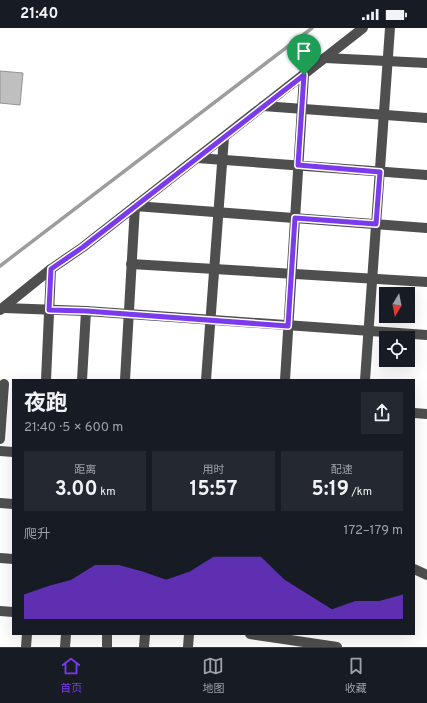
<!DOCTYPE html>
<html lang="zh">
<meta charset="utf-8">
<style>
body{margin:0;font-family:Overpass,"Noto Sans SC",sans-serif;background:#242831;color:#f1f3f6;height:100vh;display:flex;flex-direction:column;font-size:15px;white-space:nowrap}
*{box-sizing:border-box;margin:0}
p{font-size:13px;color:#9ea1a6}
.icon{flex:none;width:22px;height:22px;fill:none;stroke:currentColor;stroke-width:2;stroke-linecap:round;stroke-linejoin:round}
.map{position:relative;flex:1;overflow:hidden}
.side{position:absolute;left:12px;top:351px;width:403px;height:256px;display:flex;flex-direction:column;background:#171b24;border-radius:0px;box-shadow:0 4px 16px #0002}
.side>*{flex:none}
.needle{width:26px;rotate:190deg}
.fabs{position:absolute;left:379px;top:259px;display:grid;gap:8px}
.fabs a{display:grid;place-items:center;width:36px;height:36px;border-radius:0px;background:#171b24;box-shadow:0 4px 16px #0002;font-size:20px}
.pin{position:absolute;display:grid;place-items:center;width:34px;height:34px;color:#fff;margin:-41px -17px;border-radius:50% 50% 50% 0;rotate:-45deg;box-shadow:0 0 4px #0007}
.pin .icon{rotate:45deg}
.round{display:grid;place-items:center;flex:none;width:42px;height:42px;border-radius:0px;background:#242831}
.summary{display:flex;align-items:center;justify-content:space-between;height:68px;padding:0 12px}
h1{font-size:22px;font-weight:700;line-height:30px}
.figures{display:grid;grid-template-columns:repeat(3,1fr);gap:6px;height:68px;padding:4px 12px}
.figures div{display:grid;align-content:center;border-radius:0px;background:#242831;text-align:center}
.figures b{font-size:20px;font-weight:700}
.figures small{font-size:11px;font-weight:400}
.figures p{font-size:11px}
.chart{height:112px;padding:8px 12px}
.chart p{display:flex;justify-content:space-between}
.chart svg{width:100%;height:72px;margin-top:4px;fill:#7c3aed;opacity:.7}
.status{display:flex;justify-content:space-between;align-items:center;height:28px;padding:0 20px;background:#171b24;direction:ltr}
.status svg{height:11px;fill:currentColor}
.tab-bar{display:flex;justify-content:space-around;align-items:center;height:56px;border-top:1px solid #363941;background:#171b24;font-size:11px;color:#9ea1a6}
.tab-bar a{display:grid;justify-items:center;gap:2px}
.tab-bar .current{color:#7c3aed}
.map>svg:first-child{display:block}
</style>
<div class="status"><b>21:40</b><svg viewBox="0 0 49 12"><path d="M0 12V9h3v3zM5 12V6h3v6zM10 12V3h3v9zM15 12V0h3v12zM26 1h20v11H26zM47 4h2v5h-2z"/></svg></div>
<div class="map">
<svg width="427" height="619" viewBox="0 0 427 619">
<rect width="100%" height="100%" fill="#fff"/>
<g fill="none" stroke-linecap="round" stroke-linejoin="round">
<path stroke="#9d9d9d" stroke-width="3.5" d="M0 238 312 0"/>
</g>
<path fill="#bfbfbf" stroke="#939393" d="M0 43 23 45 20 77 0 75Z"/>
<g fill="none" stroke-linecap="round" stroke-linejoin="round">
<g stroke="#4f4f4f" stroke-width="10">
<path d="M325 30 427 35"/>
<path d="M263 78 427 90"/>
<path d="M197 130 427 147"/>
<path d="M131 236 427 254"/>
<path d="M4 280 86 283"/>
<path d="M0 282 51 241 83 219 363 0"/>
<path d="M46 352 51 241"/>
<path d="M82 352 86 283 427 307"/>
<path d="M125 352 135 178 427 200"/>
<path d="M206 352 224 109"/>
<path d="M285 352 304 47"/>
<path d="M365 352 390 0"/>
<path d="M414 385 427 386"/>
<path d="M0 411 4 356"/>
<path d="M0 423 13 424"/>
<path d="M0 475 13 476"/>
<path d="M0 530 13 531"/>
<path d="M414 541 427 547"/>
<path d="M0 583 13 584"/>
<path d="M250 606 337 619"/>
<path d="M26 619 27 606"/>
<path d="M65 619 66 606"/>
<path d="M107 619V606"/>
<path d="M144 619 145 606"/>
<path d="M188 619 189 606"/>
</g>
</g>
<g fill="none" stroke-linecap="round" stroke-linejoin="round">
<defs>
<path id="route" d="M304 47 298 137 380 144 376 196 295 190 288 298 86 283 49 282 51 241 83 219Z"/>
</defs>
<use href="#route" stroke="#fff" stroke-width="8"/>
<use href="#route" stroke="#7c3aed" stroke-width="5"/>
</g>
</svg>
<div class="fabs">
<a><svg class="needle" viewBox="-14 -14 28 28"><path d="M0-13l5 13h-10z" fill="#e53935"/><path d="M0 13l5-13h-10z" fill="#9ea1a6"/></svg></a>
<a><svg class="icon" aria-label="locate" viewBox="0 0 24 24"><circle cx="12" cy="12" r="6"/><path d="M12 2v4M12 18v4M2 12h4M18 12h4"/></svg></a>
</div>
<div class="pin" style="left:304px;top:47px;background:#1e9e55"><svg class="icon" aria-label="arrive" viewBox="0 0 24 24"><path d="M6 21V4h12l-3 4 3 4H6"/></svg></div>
<section class="side">
<div class="summary"><div><h1>夜跑</h1><p>21:40 · 5 × 600 m</p></div><a class="round"><svg class="icon" aria-label="share" viewBox="0 0 24 24"><path d="M12 15V3M7 8l5-5 5 5M5 13v7h14v-7"/></svg></a></div>
<div class="figures">
<div><p>距离</p><b>3.00<small> km</small></b></div>
<div><p>用时</p><b>15:57</b></div>
<div><p>配速</p><b>5:19<small> /km</small></b></div>
</div>
<div class="chart"><p><span>爬升</span>172–179 m</p>
<svg viewBox="0 0 160 44" preserveAspectRatio="none"><path d="M0 44V29L10 24L20 20L30 11L40 11L50 15L60 20L70 15L80 6L90 6L100 6L110 20L120 29L130 38L140 33L150 33L160 29V44z"/></svg>
</div>
</section>
</div>
<nav class="tab-bar">
<a class="current"><svg class="icon" aria-label="home" viewBox="0 0 24 24"><path d="M3 11l9-7 9 7M6 9v11h12V9"/></svg>首页</a>
<a><svg class="icon" aria-label="map" viewBox="0 0 24 24"><path d="M3 6l6-2 6 2 6-2v14l-6 2-6-2-6 2zM9 4v14M15 6v14"/></svg>地图</a>
<a><svg class="icon" aria-label="saved" viewBox="0 0 24 24"><path d="M7 4h10v16l-5-4-5 4z"/></svg>收藏</a>
</nav>
